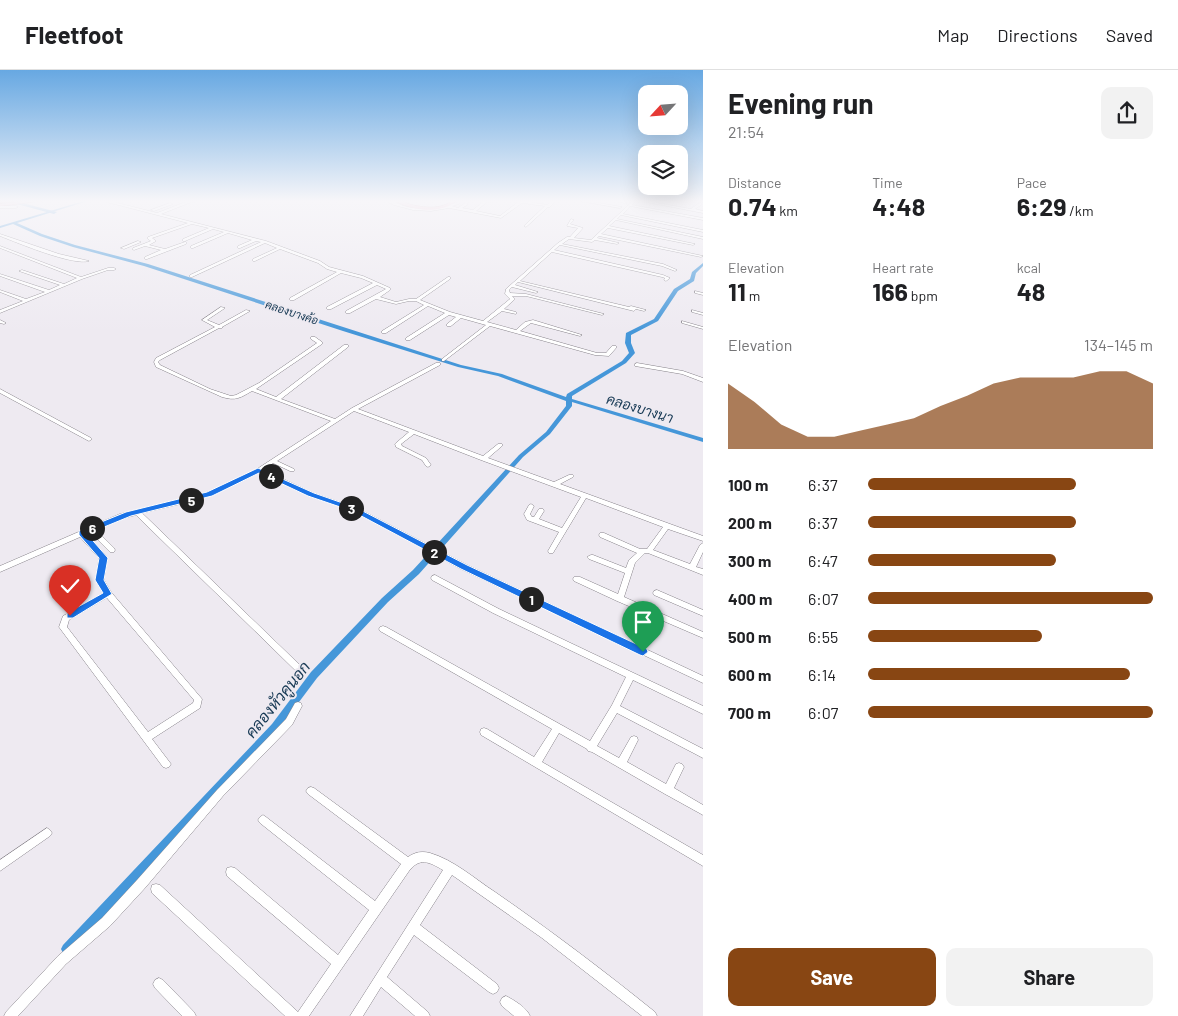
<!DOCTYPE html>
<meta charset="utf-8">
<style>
body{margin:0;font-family:Barlow,Sarabun,sans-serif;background:#f2f2f2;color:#202124;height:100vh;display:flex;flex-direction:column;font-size:19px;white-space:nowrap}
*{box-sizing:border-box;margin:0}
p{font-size:16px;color:#757577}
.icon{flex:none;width:28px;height:28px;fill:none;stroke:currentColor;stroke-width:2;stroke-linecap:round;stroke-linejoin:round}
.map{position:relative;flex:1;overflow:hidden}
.sheet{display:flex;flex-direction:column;background:#fff;width:475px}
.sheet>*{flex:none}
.needle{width:32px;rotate:244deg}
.fabs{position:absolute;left:638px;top:15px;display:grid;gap:10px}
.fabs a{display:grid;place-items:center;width:50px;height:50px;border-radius:10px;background:#fff;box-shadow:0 5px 20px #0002;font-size:25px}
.pin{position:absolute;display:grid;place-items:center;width:42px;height:42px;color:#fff;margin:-51px -21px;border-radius:50% 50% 50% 0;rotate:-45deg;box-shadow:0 0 5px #0007}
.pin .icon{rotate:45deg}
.km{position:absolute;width:25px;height:25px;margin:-12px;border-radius:50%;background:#222;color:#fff;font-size:14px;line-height:25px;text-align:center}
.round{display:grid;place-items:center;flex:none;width:52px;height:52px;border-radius:10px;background:#f2f2f2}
.head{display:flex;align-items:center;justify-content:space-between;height:85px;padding:0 25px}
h1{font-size:28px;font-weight:700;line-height:38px}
.metrics{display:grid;grid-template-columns:repeat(3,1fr);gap:8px;height:85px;padding:5px 25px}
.metrics div{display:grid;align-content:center}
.metrics b{font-size:25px;font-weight:700}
.metrics small{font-size:14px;font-weight:400}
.metrics p{font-size:14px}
.chart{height:140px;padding:10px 25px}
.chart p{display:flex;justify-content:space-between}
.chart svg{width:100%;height:90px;margin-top:5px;fill:#884613;opacity:.7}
.action{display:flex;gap:10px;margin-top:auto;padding:10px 25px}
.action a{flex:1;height:58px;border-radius:10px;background:#884613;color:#fff;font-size:20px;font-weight:700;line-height:58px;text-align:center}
.action a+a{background:#f2f2f2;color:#202124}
ul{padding:0 25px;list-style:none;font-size:16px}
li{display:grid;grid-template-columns:80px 60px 1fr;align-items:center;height:38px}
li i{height:12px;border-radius:6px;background:#884613}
header{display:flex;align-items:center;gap:30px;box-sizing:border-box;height:70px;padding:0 25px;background:#fff;border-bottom:1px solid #e0e0e0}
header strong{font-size:24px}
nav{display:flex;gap:28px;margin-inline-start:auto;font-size:18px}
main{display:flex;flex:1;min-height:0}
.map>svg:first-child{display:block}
</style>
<header>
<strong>Fleetfoot</strong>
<nav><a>Map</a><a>Directions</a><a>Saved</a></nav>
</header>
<main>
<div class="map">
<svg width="703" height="946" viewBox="0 0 703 946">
<rect width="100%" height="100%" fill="#eeeaf1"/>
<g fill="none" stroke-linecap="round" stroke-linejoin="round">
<path fill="#4597d9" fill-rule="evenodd" d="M87 130H91L17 153 42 164 75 175 148 194 461 295 502 304 566 327 567 324 622 291 629 283 625 273 626 263 654 249 674 219 690 209 692 202 703 193V196L696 203 694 211 678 221 658 251 631 265V273L635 283 626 293 572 326V329L703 368V372L572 332V336L550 364 523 387 419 504 388 532 317 608 278 660 71 883 67 885 63 883 61 879 63 875 272 654 311 602 382 528 413 500 519 385 546 362 566 336V331L498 306 458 297 343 261 144 196 73 177 40 166 13 154 0 158V156Z"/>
<path fill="#4597d9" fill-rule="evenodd" d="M2 130H11L57 142 54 144Z"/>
<defs>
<g id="minor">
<path d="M103 130H106L157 143 191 130H194V131L161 144 266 171 320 191 329 197 363 206 390 218V220L380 227 396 232 409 229H416L448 207H450V209L420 230 450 242 483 251 510 229 505 224 506 219 558 173 567 167H570L578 158 567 156 571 149 574 150 570 154 583 158 574 168 591 170 634 130H641L691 139 699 133H701V135L695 139 703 141V143L636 130 632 135 703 148V150L630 136 623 144 703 160V162L621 145 617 149 703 167V169L616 150 609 156 695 174 693 175 608 158 601 164 703 186 701 187 599 166 597 168 619 173 617 174 595 170 592 172 569 169 562 174 663 194 677 200 675 201 662 196 560 175 554 180 663 205 670 208 666 211 664 210 665 208 662 207 552 182 520 211 629 237 631 236 646 240 644 241 636 239 634 241 518 212 515 215 538 222 536 223 512 217 509 220 510 223 526 224 604 244 602 245 526 226H512L515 229 504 239 516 242V244L502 241 487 252 516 260 525 252 533 250 582 265 580 266 531 253 520 261 597 283H606L612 276H616V278L609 286 595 285 490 256 444 291H442V289L486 255 461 248 451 256H447V254L456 247 449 245 410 270H406V268L445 243 428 236 386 263H382V261L424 235 416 231H409L396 234 376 229 350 243H346V241L386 219 377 215 331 239H327V237L373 213 361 208 341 203 294 230H290V228L337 202 327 199 318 193 280 179 255 191H253V189L277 178 265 173 192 207H190V205L261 172 256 171 240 178H238V176L252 170 228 163 193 178H191V176L224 162 213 159 185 171H183V169L209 158 192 154 152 168 156 171 149 175 165 179 185 172H186V174L147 189H145V187L161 180 145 176 134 180 132 179 133 178 151 171 148 169V167L188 153 103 131Z"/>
<path d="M385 130C392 130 398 134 404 136 422 141 440 139 457 132L458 130H460L459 134 452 136 458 138 465 133 467 130H469L467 135 462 138 473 140 484 131V130H501L500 131 487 132 476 141 500 146 518 132 510 131V130H524V131L547 135 553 130H556L550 137H548L526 157 524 156 525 155 545 136 522 133 501 148 449 138 431 141 413 140 394 135Z"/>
<path d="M575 130H581L622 137 620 138Z"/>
<path d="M609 130H615L628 132 626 133Z"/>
<path d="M170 133 173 134 154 141 151 140Z"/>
<path d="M0 136H16L18 137 16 138H0Z"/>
<path d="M0 164 59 184 89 191C73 196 18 173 0 166Z"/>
<path d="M138 171 141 172 124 179 121 178Z"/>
<path d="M0 176 81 207 108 198H114L116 199 114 200H108L82 209 0 243V240L23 231 0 222V220L26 229 45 222 0 206V204L49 220 60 215 19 201 22 200 64 214 77 208 0 178Z"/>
<path d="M695 221 703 223V225L695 223Z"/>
<path d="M221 237 225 238 207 250 219 255 246 240 250 241 222 257V258H219L160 290 158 292 160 295 210 319 231 326 236 325 259 313 317 273 311 269V267H315L322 272V274L256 319 276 327 344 275H348V277L281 329 335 349 352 338 436 293H440V295L358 339 483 386 498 374H502V376L488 388 554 412 569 405H573L574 406 573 407 560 414 703 466V471L668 459 653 480 690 494 700 475 703 473V482L696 497 703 499V505L648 483H645L635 493 624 527 703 562V568L617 531 574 511 573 509 574 507H580L618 524 625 503 589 489 587 487 591 485H593L626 498 629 490 637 483 600 467 599 465 600 463H604L640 479H647L663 457 586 428 553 483H549L548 481 559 462 527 450 524 444 529 435 531 434 534 436 530 444 532 447H534L539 439H543L544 441 539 449 562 458 581 427 481 390 414 364 401 374 402 376 426 388 431 395 428 397 426 396 422 390 396 377 395 374 396 373 409 362 354 341 277 391 294 399 295 400 294 401H290L273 393 264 400 313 423 357 438 467 495 703 606V613L461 499 353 440 309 425 259 402 218 422 197 430 142 443 304 599 305 601 304 603 301 604 298 603 136 445 124 448 96 460 114 478 115 480 114 482H110L90 462 86 464 107 487 104 510 111 522 202 629 200 638 152 669 171 694 169 697 166 698 163 697 59 557 63 546 104 523 96 510 99 488 80 467 0 502V496L120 444 193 427 214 420 257 399 331 351 252 321C240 328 236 331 222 327L156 297 154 292 156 288 215 257 202 250ZM107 528 194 630 193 633 148 662 67 557 69 550Z"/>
<path d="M692 240 703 243V245L692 242Z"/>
<path d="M0 250 6 253 4 254 0 253Z"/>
<path d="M682 251 703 257V259L682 253Z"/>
<path d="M637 293 683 301 703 308V312L682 304 635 296V294Z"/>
<path d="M0 319 91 368 92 369 89 371 87 370 0 323Z"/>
<path d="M435 505 499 539 703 636V644L633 610 620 636 703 679V688L617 643 597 676 619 688 631 667 634 666 637 667 638 670 627 692 666 714 676 694 679 693 682 694 684 697 674 718 703 735V745L665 724 592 682 588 681 587 679 559 663 542 692 703 785V796L481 665 480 662 481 659 484 658 487 659 534 687 552 659 380 561 379 559 380 557 383 556 386 557 590 671 612 635 626 607 493 543 432 510 431 508 432 506Z"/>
<path d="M657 520 703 540V546L654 525 653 523 654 521Z"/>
<path d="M298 632 301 633 302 636 292 655 223 726 145 818 110 856 66 894 18 946H4L6 942 58 886 102 848 137 810 217 720 286 649 295 633Z"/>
<path d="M311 717 314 718 408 787C415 782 422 781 430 783 454 790 475 809 495 822 550 860 603 900 655 942L657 946H642L542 868 452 805 420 855 497 914 499 918 497 922 493 924 489 922 414 865 387 907 428 942 430 946H415L381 917 363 946H350L443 800C429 792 420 787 409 801L309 946H285L152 823 151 819 152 815 156 814 160 815 298 942 331 894 227 806 226 802 227 798 231 797 235 798 338 885 369 840 260 753 258 750 260 747 263 745 266 747 375 831 401 794 308 724 306 721 308 718Z"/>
<path d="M47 758 50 760 52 763 50 766 0 801V790Z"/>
<path d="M159 908 163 910 194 942 196 946H182L155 918 153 914 155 910Z"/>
<path d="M506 926C514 930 527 938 530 946H514L502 936 500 932 502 928Z"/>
</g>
<g id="major">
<path d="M39 130H49L0 136V134Z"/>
<path d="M394 130C400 129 404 132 409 134 424 138 441 140 453 130H457C442 145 411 141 394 130Z"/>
</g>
<path id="highway" d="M10 130H22L0 133V131Z"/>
</defs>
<use href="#minor" stroke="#868289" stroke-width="1"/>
<use href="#major" stroke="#9e5160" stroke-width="1"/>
<use href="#highway" stroke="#9e5160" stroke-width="1"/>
<use href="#minor" fill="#fff" fill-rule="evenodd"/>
<use href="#major" fill="#f1abb8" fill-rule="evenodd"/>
<use href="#highway" fill="#e77388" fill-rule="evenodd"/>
</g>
<linearGradient id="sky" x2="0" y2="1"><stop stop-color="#67a8e2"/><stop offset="0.5" stop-color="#f7f6f9"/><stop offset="1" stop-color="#f7f6f9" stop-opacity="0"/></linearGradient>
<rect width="703" height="262" fill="url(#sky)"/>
<path fill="#1a73e8" stroke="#fff" d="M258 398 314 423 357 438 467 495 647 579 648 582 643 586 640 585 461 499 352 441 308 426 259 403 212 426 131 446 87 464 108 488 104 510 112 524 73 548H67V543L103 523 95 510 99 488 79 465V461L126 442 207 422Z"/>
<g text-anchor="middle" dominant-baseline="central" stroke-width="4" stroke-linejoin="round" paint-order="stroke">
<g font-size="11" font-style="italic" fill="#173954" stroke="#eeeaf1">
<text transform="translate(292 242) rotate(18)">คลองบางค้อ</text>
</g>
<g font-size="14" font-style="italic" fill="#173954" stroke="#eeeaf1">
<text transform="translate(640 338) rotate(17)">คลองบางนา</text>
</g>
<g font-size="16" font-style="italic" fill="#173954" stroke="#eeeaf1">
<text transform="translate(277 629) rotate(-51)">คลองหัวคูนอก</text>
</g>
</g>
</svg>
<div class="fabs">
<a><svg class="needle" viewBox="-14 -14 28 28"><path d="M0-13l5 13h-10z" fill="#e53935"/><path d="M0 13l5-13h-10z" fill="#757577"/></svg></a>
<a><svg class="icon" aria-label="layers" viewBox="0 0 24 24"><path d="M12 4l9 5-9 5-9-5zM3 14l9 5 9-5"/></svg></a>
</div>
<div class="pin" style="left:643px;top:582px;background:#1e9e55"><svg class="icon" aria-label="arrive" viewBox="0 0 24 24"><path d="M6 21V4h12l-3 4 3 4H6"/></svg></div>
<div class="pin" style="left:70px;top:546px;background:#d93025"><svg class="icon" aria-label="check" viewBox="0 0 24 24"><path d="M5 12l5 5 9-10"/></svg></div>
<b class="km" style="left:531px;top:529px">1</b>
<b class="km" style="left:434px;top:482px">2</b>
<b class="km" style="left:351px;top:438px">3</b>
<b class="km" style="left:271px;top:406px">4</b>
<b class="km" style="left:191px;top:430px">5</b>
<b class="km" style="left:92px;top:458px">6</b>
</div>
<section class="sheet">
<div class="head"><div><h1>Evening run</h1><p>21:54</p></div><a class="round"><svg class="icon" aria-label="share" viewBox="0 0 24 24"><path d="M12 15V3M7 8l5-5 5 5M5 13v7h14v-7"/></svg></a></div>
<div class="metrics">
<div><p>Distance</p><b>0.74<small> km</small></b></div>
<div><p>Time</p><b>4:48</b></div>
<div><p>Pace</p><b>6:29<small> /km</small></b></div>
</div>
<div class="metrics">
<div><p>Elevation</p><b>11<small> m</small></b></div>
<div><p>Heart rate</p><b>166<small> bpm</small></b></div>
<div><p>kcal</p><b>48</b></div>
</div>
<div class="chart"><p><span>Elevation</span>134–145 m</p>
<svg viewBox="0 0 160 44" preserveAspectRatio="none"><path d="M0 44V12L10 21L20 32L30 38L40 38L50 35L60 32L70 29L80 23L90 18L100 12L110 9L120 9L130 9L140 6L150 6L160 12V44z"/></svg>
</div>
<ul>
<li><b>100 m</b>6:37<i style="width:73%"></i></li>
<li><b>200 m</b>6:37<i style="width:73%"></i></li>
<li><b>300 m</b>6:47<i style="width:66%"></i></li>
<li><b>400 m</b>6:07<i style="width:100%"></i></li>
<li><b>500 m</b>6:55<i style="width:61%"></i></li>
<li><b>600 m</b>6:14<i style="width:92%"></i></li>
<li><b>700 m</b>6:07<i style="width:100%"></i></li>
</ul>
<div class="action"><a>Save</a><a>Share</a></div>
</section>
</main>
